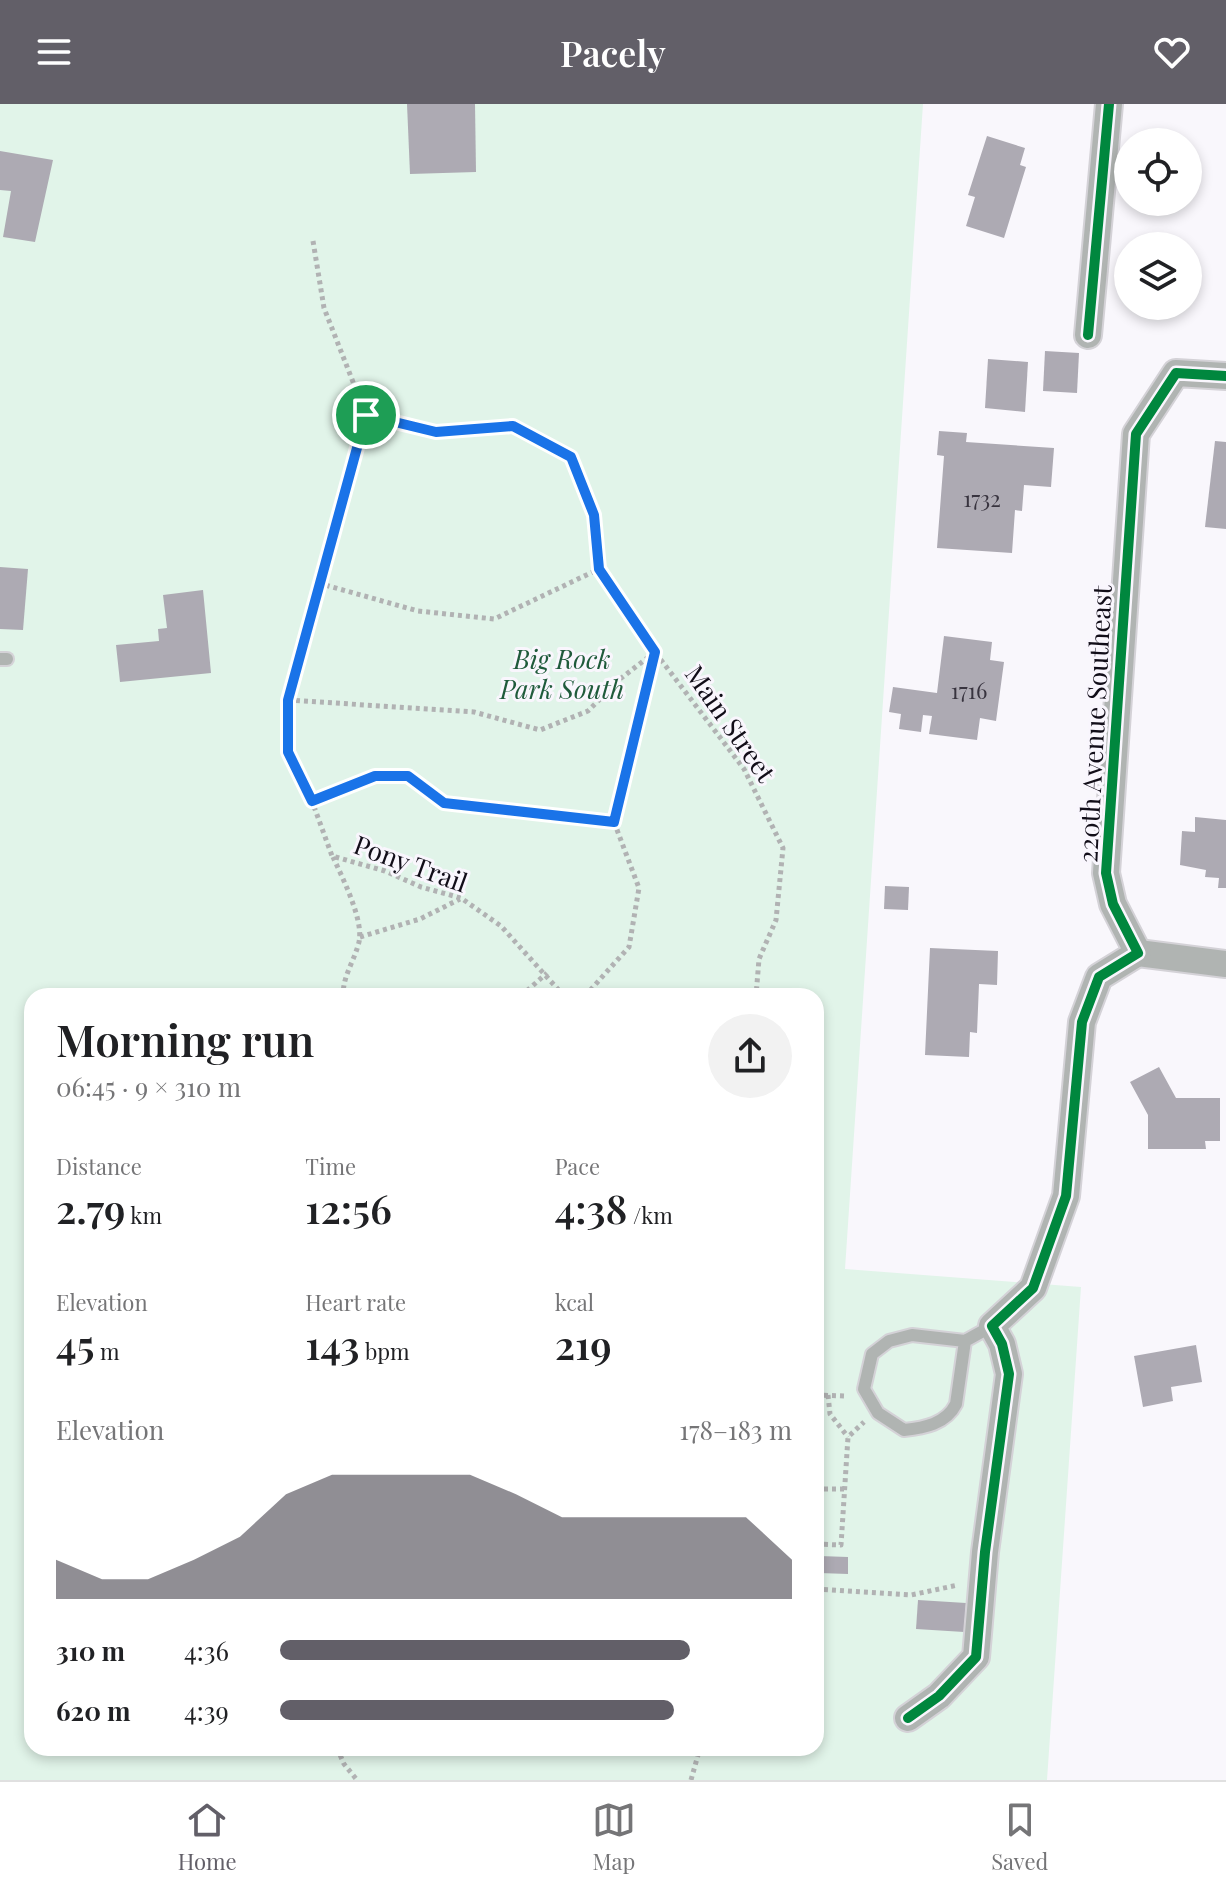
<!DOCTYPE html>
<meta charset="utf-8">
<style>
body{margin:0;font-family:"Playfair Display",serif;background:#f2f2f2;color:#202124;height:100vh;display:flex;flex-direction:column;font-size:30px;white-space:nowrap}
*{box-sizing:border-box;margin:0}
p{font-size:26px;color:#757577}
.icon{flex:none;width:44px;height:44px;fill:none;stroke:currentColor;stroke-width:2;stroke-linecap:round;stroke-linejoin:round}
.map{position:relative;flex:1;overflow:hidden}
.details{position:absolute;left:24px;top:884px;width:800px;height:768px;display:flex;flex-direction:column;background:#fff;border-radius:24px;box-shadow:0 4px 12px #0003}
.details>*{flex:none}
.tools{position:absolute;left:1114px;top:24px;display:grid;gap:16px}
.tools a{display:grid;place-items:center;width:88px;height:88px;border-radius:50%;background:#fff;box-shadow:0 4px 12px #0003;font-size:40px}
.pin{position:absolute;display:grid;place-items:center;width:68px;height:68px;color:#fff;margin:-34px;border:4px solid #fff;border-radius:50%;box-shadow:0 2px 8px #0007}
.round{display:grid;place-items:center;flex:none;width:84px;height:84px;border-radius:42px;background:#f2f2f2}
.headline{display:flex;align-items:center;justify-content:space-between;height:136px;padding:0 32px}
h1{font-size:44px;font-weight:600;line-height:60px}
.figures{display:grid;grid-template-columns:repeat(3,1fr);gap:12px;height:136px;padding:8px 32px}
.figures div{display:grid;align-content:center}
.figures b{font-size:40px;font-weight:600}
.figures small{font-size:22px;font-weight:400}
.figures p{font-size:22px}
.chart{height:224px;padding:16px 32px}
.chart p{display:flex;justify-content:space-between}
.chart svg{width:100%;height:144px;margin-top:8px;fill:#625f68;opacity:.7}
ul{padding:0 32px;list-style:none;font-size:26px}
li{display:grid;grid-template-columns:128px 96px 1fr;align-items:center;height:60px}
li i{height:20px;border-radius:10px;background:#625f68}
header{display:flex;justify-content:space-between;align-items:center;height:104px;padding:0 32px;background:#625f68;color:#fff;font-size:36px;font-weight:600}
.tabs{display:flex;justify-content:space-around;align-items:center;height:112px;border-top:2px solid #e0e0e0;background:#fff;font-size:22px;color:#757577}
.tabs a{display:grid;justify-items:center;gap:4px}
.tabs .selected{color:#625f68}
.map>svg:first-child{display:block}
</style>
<header><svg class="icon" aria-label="menu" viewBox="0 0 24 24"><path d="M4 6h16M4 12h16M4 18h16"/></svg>Pacely<svg class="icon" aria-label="heart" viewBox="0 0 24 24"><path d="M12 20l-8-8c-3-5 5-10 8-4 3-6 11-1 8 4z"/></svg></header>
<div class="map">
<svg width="1226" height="1676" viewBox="0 0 1226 1676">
<rect width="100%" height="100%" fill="#f9f7fc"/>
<path fill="#e1f4e9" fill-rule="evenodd" d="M0 0H923L845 1165 1081 1183 1047 1676H0ZM32 892H816V1644H32Z"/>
<g fill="#adaab3">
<path d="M407 0H475L476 68 410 70Z"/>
<path d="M987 32 1025 44 1020 61 1026 63 1004 134 966 122 975 93 968 91Z"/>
<path d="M0 47 53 56 35 138 3 133 11 87 0 86Z"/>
<path d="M1045 247 1079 249 1077 289 1043 287Z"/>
<path d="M988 255 1028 258 1025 308 985 304Z"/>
<path d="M939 327 967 329 966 338 1054 344 1051 383 1024 381 1022 407 1015 406 1012 449 937 444 944 352 937 351Z"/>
<path d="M1215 337 1226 338V425L1205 423Z"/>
<path d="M0 463 28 465 23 526 0 525Z"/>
<path d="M203 486 211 569 120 578 116 541 159 537 158 525 167 524 163 491Z"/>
<path d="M944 532 992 538 990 556 1004 558 996 617 980 614 977 636 929 630 932 612 923 611 921 628 899 625 901 610 889 608 893 583 937 589Z"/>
<path d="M1195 713 1226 716V784H1218L1219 774 1205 773 1206 766 1180 761 1182 727 1195 728Z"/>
<path d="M885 782 909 783 908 806 884 805Z"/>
<path d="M930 844 998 847 997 881 979 880 977 929 970 928 969 953 925 951Z"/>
<path d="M1159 963 1176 994H1220V1037H1205L1206 1045H1148V1011L1130 978Z"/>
<path d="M1196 1241 1202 1278 1171 1283 1173 1297 1143 1303 1134 1252Z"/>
<path d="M816 1337 820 1338 819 1377H816Z"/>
<path d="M819 1452 848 1453V1470L819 1469Z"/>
<path d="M918 1496 966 1499 964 1528 916 1525Z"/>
</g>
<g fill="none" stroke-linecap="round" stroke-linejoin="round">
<defs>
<g id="service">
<path d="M0 555H7"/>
<path d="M965 1237 956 1300C946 1320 924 1324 904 1326L878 1309 864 1285 872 1250 889 1237 912 1231 965 1237 992 1222"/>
</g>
<g id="minor">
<path d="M1088 231 1109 0"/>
<path d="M1138 849 1226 860"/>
<path d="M908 1614 939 1592 976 1553 985 1448 1009 1270 1002 1240 992 1222 1033 1184 1066 1092 1082 918 1099 873 1138 849 1113 800 1106 769 1136 330 1176 269 1226 272"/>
</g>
</defs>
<use href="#service" stroke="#d4d2d7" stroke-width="16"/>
<use href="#minor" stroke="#d4d2d7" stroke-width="30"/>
<g stroke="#b1b2b3" stroke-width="5" stroke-dasharray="4 4" stroke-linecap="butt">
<path d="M313 137 324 204 366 311 436 328 513 322 571 353 594 411 599 465 655 548 744 665 783 744 776 816 759 855 756 892"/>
<path d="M366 311 288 596V648L312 697 332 752 385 767 421 783 461 794 501 822 564 892"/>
<path d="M318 479 418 507 494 515 599 465"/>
<path d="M288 596 474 608 540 626 588 607 620 575 655 548"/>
<path d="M312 697 375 672H408L444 699 614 718"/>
<path d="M333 753C342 773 364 816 359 838 354 858 343 871 343 892"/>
<path d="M360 833 420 815 460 795"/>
<path d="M521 892 547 869"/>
<path d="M585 892 629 843 639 784 614 718 655 549"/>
<path d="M816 1291 847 1292"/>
<path d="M828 1291 830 1310 848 1333"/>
<path d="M816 1385H846"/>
<path d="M816 1440 841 1441 848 1333 864 1318"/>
<path d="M816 1485 911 1491 958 1481"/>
<path d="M337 1644 344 1660 357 1676"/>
<path d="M691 1676 700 1644"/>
</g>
<use href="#service" stroke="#b0b4b2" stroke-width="12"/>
<use href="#minor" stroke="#b0b4b2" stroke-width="26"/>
<defs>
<g id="cycleway">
<path d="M1088 231 1109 0"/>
<path d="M908 1614 939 1592 976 1553 985 1448 1009 1270 1002 1240 992 1222 1033 1184 1066 1092 1082 918 1099 873 1138 849 1113 800 1106 769 1136 330 1176 269 1226 272"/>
</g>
</defs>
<use href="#cycleway" stroke="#f9f6fd" stroke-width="15"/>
<use href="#cycleway" stroke="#00873e" stroke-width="10"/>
</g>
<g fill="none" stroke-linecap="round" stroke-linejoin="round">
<defs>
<path id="route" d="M366 311 436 328 513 322 571 353 594 411 599 465 655 548 614 718 444 699 408 672H375L312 697 288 648V596Z"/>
</defs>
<use href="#route" stroke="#fff" stroke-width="16"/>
<use href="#route" stroke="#1a73e8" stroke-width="10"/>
</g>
<g text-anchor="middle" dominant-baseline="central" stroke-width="6" stroke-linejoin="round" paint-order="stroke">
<g font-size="22" fill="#38343f">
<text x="982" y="394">1732</text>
<text x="969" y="586">1716</text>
</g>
<g font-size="26" font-style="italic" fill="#1f5b3b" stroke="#f9f6fd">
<text x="562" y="554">Big Rock<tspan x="562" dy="30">Park South</tspan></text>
</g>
<g font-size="26" fill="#110d18" stroke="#f9f6fd">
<text transform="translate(731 619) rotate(55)">Main Street</text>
<text transform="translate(1094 620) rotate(-87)">220th Avenue Southeast</text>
<text transform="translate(411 759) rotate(20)">Pony Trail</text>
</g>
</g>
</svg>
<div class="tools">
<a><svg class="icon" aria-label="locate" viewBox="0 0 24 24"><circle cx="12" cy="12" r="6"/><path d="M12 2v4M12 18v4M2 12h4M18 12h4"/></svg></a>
<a><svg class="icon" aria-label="layers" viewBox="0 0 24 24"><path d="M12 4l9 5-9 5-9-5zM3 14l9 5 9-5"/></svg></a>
</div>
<div class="pin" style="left:366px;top:311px;background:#1e9e55"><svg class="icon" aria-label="arrive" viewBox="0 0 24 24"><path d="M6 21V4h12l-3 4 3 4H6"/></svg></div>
<section class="details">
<div class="headline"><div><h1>Morning run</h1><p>06:45 · 9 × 310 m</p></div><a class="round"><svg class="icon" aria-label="share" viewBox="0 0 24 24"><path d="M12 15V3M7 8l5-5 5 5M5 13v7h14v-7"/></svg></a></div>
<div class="figures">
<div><p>Distance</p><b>2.79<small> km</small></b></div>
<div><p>Time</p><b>12:56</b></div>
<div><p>Pace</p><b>4:38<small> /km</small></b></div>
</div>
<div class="figures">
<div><p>Elevation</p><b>45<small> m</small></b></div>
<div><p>Heart rate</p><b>143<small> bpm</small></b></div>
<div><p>kcal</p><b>219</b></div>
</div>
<div class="chart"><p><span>Elevation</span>178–183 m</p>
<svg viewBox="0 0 160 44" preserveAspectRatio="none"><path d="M0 44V32L10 38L20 38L30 32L40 25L50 12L60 6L70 6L80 6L90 6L100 12L110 19L120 19L130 19L140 19L150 19L160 32V44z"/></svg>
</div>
<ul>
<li><b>310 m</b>4:36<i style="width:80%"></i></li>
<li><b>620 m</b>4:39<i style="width:77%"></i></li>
</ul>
</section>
</div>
<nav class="tabs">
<a class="selected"><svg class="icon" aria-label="home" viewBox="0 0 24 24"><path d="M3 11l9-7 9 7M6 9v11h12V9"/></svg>Home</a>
<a><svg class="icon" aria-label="map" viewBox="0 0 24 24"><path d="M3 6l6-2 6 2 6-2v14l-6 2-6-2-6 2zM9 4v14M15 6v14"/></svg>Map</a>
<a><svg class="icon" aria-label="saved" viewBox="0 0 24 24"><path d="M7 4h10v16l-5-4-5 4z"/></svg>Saved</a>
</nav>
